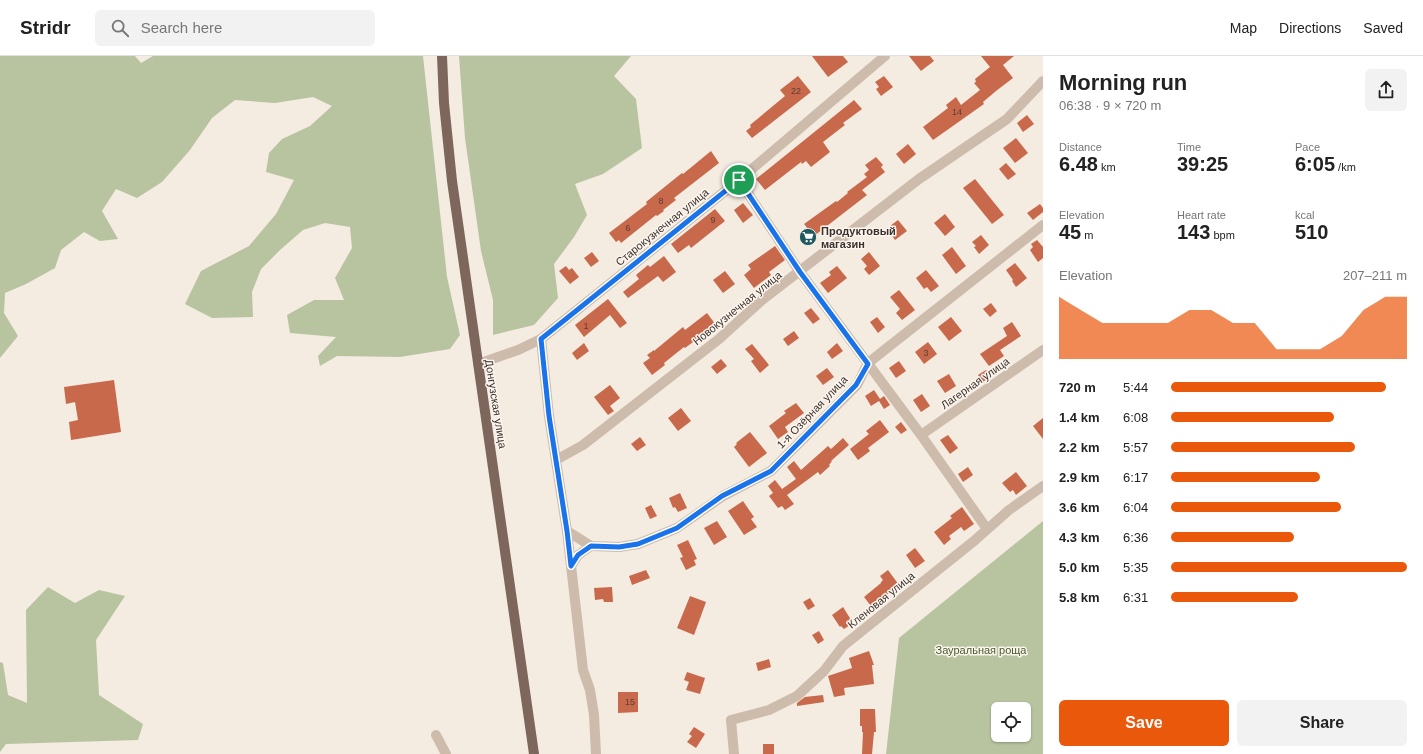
<!DOCTYPE html>
<meta charset="utf-8">
<style>
body{margin:0;font-family:Helvetica,sans-serif;background:#f2f2f2;color:#222;height:100vh;display:flex;flex-direction:column;font-size:15px;white-space:nowrap}
*{box-sizing:border-box;margin:0}
p{font-size:13px;color:#767676}
.icon{flex:none;width:22px;height:22px;fill:none;stroke:currentColor;stroke-width:2;stroke-linecap:round;stroke-linejoin:round}
.map{position:relative;flex:1;overflow:hidden}
.side{display:flex;flex-direction:column;background:#fff;width:380px}
.side>*{flex:none}
.buttons{position:absolute;left:991px;top:646px;display:grid;gap:8px}
.buttons a{display:grid;place-items:center;width:40px;height:40px;border-radius:6px;background:#fff;box-shadow:0 1px 3px #0004;font-size:20px}
.pin{position:absolute;display:grid;place-items:center;width:34px;height:34px;color:#fff;margin:-17px;border:2px solid #fff;border-radius:50%;box-shadow:0 1px 4px #0007}
.round{display:grid;place-items:center;flex:none;width:42px;height:42px;border-radius:6px;background:#f2f2f2}
.summary{display:flex;align-items:center;justify-content:space-between;height:68px;padding:0 16px}
h1{font-size:22px;font-weight:600;line-height:30px}
.metrics{display:grid;grid-template-columns:repeat(3,1fr);gap:6px;height:68px;padding:4px 16px}
.metrics div{display:grid;align-content:center}
.metrics b{font-size:20px;font-weight:600}
.metrics small{font-size:11px;font-weight:400}
.metrics p{font-size:11px}
.chart{height:112px;padding:8px 16px}
.chart p{display:flex;justify-content:space-between}
.chart svg{width:100%;height:72px;margin-top:4px;fill:#ea580c;opacity:.7}
.action{display:flex;gap:8px;margin-top:auto;padding:8px 16px}
.action a{flex:1;height:46px;border-radius:6px;background:#ea580c;color:#fff;font-size:16px;font-weight:600;line-height:46px;text-align:center}
.action a+a{background:#f2f2f2;color:#222}
ul{padding:0 16px;list-style:none;font-size:13px}
li{display:grid;grid-template-columns:64px 48px 1fr;align-items:center;height:30px}
li i{height:10px;border-radius:5px;background:#ea580c}
header{display:flex;align-items:center;gap:24px;box-sizing:border-box;height:56px;padding:0 20px;background:#fff;border-bottom:1px solid #e0e0e0}
header strong{font-size:19px}
nav{display:flex;gap:22px;margin-inline-start:auto;font-size:14px}
.search{width:280px;height:36px;background:#f2f2f2;display:flex;align-items:center;gap:10px;box-sizing:border-box;padding:0 14px;border-radius:6px;color:#767676;font-size:15px}
main{display:flex;flex:1;min-height:0}
.map>svg:first-child{display:block}
</style>
<header>
<strong>Stridr</strong>
<div class="search"><svg class="icon" aria-label="search" viewBox="0 0 24 24"><circle cx="10" cy="10" r="6"/><path d="M15 15l6 6"/></svg>Search here</div>
<nav><a>Map</a><a>Directions</a><a>Saved</a></nav>
</header>
<main>
<div class="map">
<svg width="1043" height="698" viewBox="0 0 1043 698">
<rect width="100%" height="100%" fill="#f4ebe1"/>
<g fill="#b8c4a0" fill-rule="evenodd">
<path d="M0 0H135L141 7 153 0H423L447 221 460 279 450 293 400 301 337 300 320 310 318 300 336 281 290 277 287 259 314 244H344L335 222 352 192 350 171 325 167 303 174 280 194 261 213 252 236 253 261 212 262 185 248 201 215 249 190 276 158 294 124 266 116 269 97 282 83 310 70 332 50 313 41 275 47 235 44 212 62 190 94 162 126 137 142 116 133 102 155 118 183 100 185 84 176 61 194 55 212 26 228 5 237 4 257 18 280 0 302Z"/>
<path d="M459 0H631L614 20 636 43 642 92 603 118 575 128 587 159 574 181 554 208 558 242 534 269 493 279V244L481 195 465 82Z"/>
<path d="M1043 465V698H886L899 582ZM998 653H1024V679H998Z"/>
<path d="M48 531 75 547 99 534 125 540 96 584 99 639 143 668 138 684 6 688 0 696V606L3 607 8 639 27 647 26 554Z"/>
</g>
<g fill="#c8694b">
<path d="M812 0H843L848 6 828 21Z"/>
<path d="M909 0H930L934 5 921 15Z"/>
<path d="M981 0H1014L1003 9 1013 22 996 35 983 46 984 48 933 84 923 71 948 52 946 49 956 41 961 49 980 34 974 27 976 26 975 23 990 11Z"/>
<path d="M798 20 811 36 752 82 746 75 751 71 750 69 785 40 780 34Z"/>
<path d="M884 20 893 31 881 40 876 33 879 31 875 26Z"/>
<path d="M854 44 862 53 843 67 845 69 823 86 830 96 811 111 806 105 802 108 801 106 765 134 756 123Z"/>
<path d="M1027 59 1034 68 1023 76 1017 67Z"/>
<path d="M1016 82 1028 97 1015 107 1003 92Z"/>
<path d="M908 88 916 98 904 108 896 98Z"/>
<path d="M711 95 719 107 674 142 676 144 663 154 664 155 657 160 656 159 621 187 619 184 616 186 609 177 647 148 646 146 672 125 682 117 683 118Z"/>
<path d="M876 101 883 109 881 111 885 116 862 134 867 139 814 180 804 168 836 145 837 146 848 137 847 136 867 121 864 118 869 114 865 109Z"/>
<path d="M1006 107 1016 118 1008 124 999 113Z"/>
<path d="M975 123 1004 159 992 168 963 132Z"/>
<path d="M743 147 753 159 743 167 734 154Z"/>
<path d="M1040 148 1043 152V156L1033 164 1027 157Z"/>
<path d="M715 153 725 165 691 192 689 189 678 197 671 188Z"/>
<path d="M945 158 955 171 945 180 934 167Z"/>
<path d="M898 164 907 175 895 184 891 178 894 176 890 170Z"/>
<path d="M981 179 989 189 979 198 974 191 976 190 972 186Z"/>
<path d="M1037 184 1043 191V202L1038 206 1030 194 1033 191 1031 188Z"/>
<path d="M775 190 785 204 769 216 771 219 754 232 744 219 751 213 748 209Z"/>
<path d="M952 191 966 210 956 218 942 199Z"/>
<path d="M592 196 599 205 591 211 584 202Z"/>
<path d="M869 196 880 210 869 219 864 213 867 210 861 203Z"/>
<path d="M664 200 676 216 663 226 658 220 628 242 623 236 639 223 636 219 648 209 650 211Z"/>
<path d="M1015 207 1027 222 1016 231 1012 225 1013 224 1006 214Z"/>
<path d="M566 210 569 214 572 212 579 221 570 228 559 215Z"/>
<path d="M837 210 847 222 828 237 820 227 831 219 829 216Z"/>
<path d="M926 214 939 230 931 236 927 231 924 233 916 222Z"/>
<path d="M725 215 735 228 723 237 713 224Z"/>
<path d="M899 234 915 254 902 264 896 257 900 253 890 241Z"/>
<path d="M608 243 627 267 620 272 610 259 584 281 575 269Z"/>
<path d="M991 247 997 255 990 261 983 253Z"/>
<path d="M811 252 820 263 813 268 804 257Z"/>
<path d="M707 257 716 269 685 292 684 291 664 307 665 309 652 319 643 307 650 302 647 299 654 294V295L683 271 685 274Z"/>
<path d="M877 261 885 271 878 277 870 266Z"/>
<path d="M951 261 962 275 949 285 938 271Z"/>
<path d="M1012 266 1021 280 1000 294 1004 300 989 310 980 298 1007 280 1003 272Z"/>
<path d="M794 275 799 282 788 290 783 283Z"/>
<path d="M928 286 937 298 924 308 915 296Z"/>
<path d="M584 287 589 295 577 304 572 297Z"/>
<path d="M837 287 843 295 832 303 827 296Z"/>
<path d="M752 288 769 309 760 317 751 305 754 303 745 293Z"/>
<path d="M721 303 727 310 717 318 711 311Z"/>
<path d="M899 305 906 315 896 322 889 312Z"/>
<path d="M827 312 834 321 823 329 816 320Z"/>
<path d="M986 314 991 320 983 326 978 319Z"/>
<path d="M949 318 956 330 945 337 937 325Z"/>
<path d="M114 324 121 376 71 384 69 366 78 364 75 346 66 348 64 331Z"/>
<path d="M610 329 620 342 610 350 614 355 608 359 594 341Z"/>
<path d="M874 334 880 343 884 340 890 349 884 353 879 345 871 350 865 340Z"/>
<path d="M922 338 930 350 921 356 913 344Z"/>
<path d="M796 347 804 357 785 371 788 376 778 383 769 370 786 357 784 355Z"/>
<path d="M681 352 691 365 678 375 668 362Z"/>
<path d="M1043 362V383L1033 370Z"/>
<path d="M880 364 889 376 868 392 870 395 858 404 850 393 869 378 866 375Z"/>
<path d="M901 366 907 374 901 378 895 371Z"/>
<path d="M750 376 767 397 749 411 734 391 737 388 736 387Z"/>
<path d="M948 379 958 392 950 398 940 384Z"/>
<path d="M640 381 646 389 637 395 631 388Z"/>
<path d="M843 382 849 389 831 405H832L829 409 830 410 820 419 818 416 787 439 794 448 785 454 782 450 778 452 769 440 773 437 768 430 775 424 782 433 796 423 787 411 794 405 801 414 828 390 831 393Z"/>
<path d="M968 411 973 419 963 426 958 418Z"/>
<path d="M1016 416 1027 430 1016 439 1013 434 1010 436 1002 427Z"/>
<path d="M680 437 687 452 678 456 675 451 673 452 669 442Z"/>
<path d="M743 445 754 461 751 463 757 471 744 479 728 455Z"/>
<path d="M651 449 657 460 650 463 645 452Z"/>
<path d="M962 451 974 468 964 475 961 471 949 480 951 483 944 489 934 476 952 462 950 460Z"/>
<path d="M717 465 727 481 714 489 704 472Z"/>
<path d="M688 484 697 503 694 504 696 509 686 514 680 502 683 501 677 489Z"/>
<path d="M915 492 925 505 915 512 906 499Z"/>
<path d="M646 514 650 522 632 529 629 520Z"/>
<path d="M888 514 899 529 880 544 883 547 874 554 864 541 881 527V526L883 524 880 520Z"/>
<path d="M612 531 613 546H604L603 543 595 544 594 532Z"/>
<path d="M690 540 706 546 694 579 677 572Z"/>
<path d="M810 542 815 550 808 554 803 546Z"/>
<path d="M843 551 853 567 844 573 841 570 840 571 832 559Z"/>
<path d="M819 575 824 584 818 588 812 579Z"/>
<path d="M869 595 874 609H872L874 628 844 632 845 639 834 641 828 620 852 612 849 602Z"/>
<path d="M769 603 771 611 758 615 756 607Z"/>
<path d="M687 616 705 622 700 638 686 634 689 626 684 624Z"/>
<path d="M618 636H638V656L618 657Z"/>
<path d="M823 639 824 646 797 650V647L805 641Z"/>
<path d="M860 653H875L876 676H874L872 698H862L863 676H862V670H860Z"/>
<path d="M694 671 705 678 696 692 687 686 692 680 689 678Z"/>
<rect x="763" y="688" width="11" height="10"/>
</g>
<g fill="none" stroke-linecap="round" stroke-linejoin="round">
<g stroke="#cdbbac" stroke-width="10">
<path d="M739 124 800 216 921 379 987 473"/>
<path d="M541 283 549 360 567 475 583 614 590 634 594 659 596 698"/>
<path d="M478 308 518 294 541 283 739 124 885 0"/>
<path d="M921 379 1043 294"/>
<path d="M556 404 583 389 719 283 762 244 919 123 1007 63 1043 25"/>
<path d="M567 475 591 490 619 491 638 488 677 472 723 440 771 415 857 329 868 307 1043 169"/>
<path d="M571 510 578 499 591 490"/>
<path d="M436 679 446 698"/>
<path d="M734 698 731 664 769 654 797 640 824 615 843 590 974 485 1009 454 1043 430"/>
</g>
<path stroke="#7d675c" stroke-width="10" d="M442 0 444 47 452 125 534 698"/>
</g>
<g fill="none" stroke-linecap="round" stroke-linejoin="round">
<defs>
<path id="route" d="M739 124 800 216 868 308 856 329 771 415 722 440 677 472 638 488 619 491 591 490 578 499 571 510 567 475 549 360 541 283Z"/>
</defs>
<use href="#route" stroke="#fff" stroke-width="8"/>
<use href="#route" stroke="#1a73e8" stroke-width="5"/>
</g>
<defs>
<symbol id="supermarket-disc" viewBox="-11 -11 22 22"><circle r="9.5" fill="#1f5a5e" stroke="#fbf5ee"/><path d="M-6-5.5h2.5l.6 2H6L4.5 2H-2.5L-4.4-4H-6ZM-1.5 3.2a1.3 1.3 0 1 0 .1 0ZM3 3.2a1.3 1.3 0 1 0 .1 0Z" fill="#fff"/></symbol>
</defs>
<g fill-rule="evenodd">
<use href="#supermarket-disc" x="798" y="171" width="20" height="20"/>
</g>
<g text-anchor="middle" dominant-baseline="central" stroke-width="3" stroke-linejoin="round" paint-order="stroke">
<g font-size="9" fill="#5e3e33">
<text x="796" y="35">22</text>
<text x="957" y="56">14</text>
<text x="661" y="145">8</text>
<text x="713" y="164">9</text>
<text x="628" y="172">6</text>
<text x="586" y="270">1</text>
<text x="926" y="297">3</text>
<text x="630" y="646">15</text>
</g>
<g font-size="11" fill="#3b302b" stroke="#fbf5ee">
<text transform="translate(662 171) rotate(-39)">Старокузнечная улица</text>
<text transform="translate(737 252) rotate(-39)">Новокузнечная улица</text>
<text transform="translate(975 327) rotate(-35)">Лагерная улица</text>
<text transform="translate(496 348) rotate(81)">Донгузская улица</text>
<text transform="translate(812 356) rotate(-46)">1-я Озёрная улица</text>
<text transform="translate(881 544) rotate(-39)">Кленовая улица</text>
</g>
<g font-size="11" font-weight="bold" fill="#3b302b" stroke="#fbf5ee" text-anchor="start">
<text x="821" y="175">Продуктовый<tspan x="821" dy="13">магазин</tspan></text>
</g>
<g font-size="11" fill="#4a5a2e" stroke="#fbf5ee">
<text x="981" y="594">Зауральная роща</text>
</g>
</g>
</svg>
<div class="buttons">
<a><svg class="icon" aria-label="locate" viewBox="0 0 24 24"><circle cx="12" cy="12" r="6"/><path d="M12 2v4M12 18v4M2 12h4M18 12h4"/></svg></a>
</div>
<div class="pin" style="left:739px;top:124px;background:#1e9e55"><svg class="icon" aria-label="arrive" viewBox="0 0 24 24"><path d="M6 21V4h12l-3 4 3 4H6"/></svg></div>
</div>
<section class="side">
<div class="summary"><div><h1>Morning run</h1><p>06:38 · 9 × 720 m</p></div><a class="round"><svg class="icon" aria-label="share" viewBox="0 0 24 24"><path d="M12 15V3M7 8l5-5 5 5M5 13v7h14v-7"/></svg></a></div>
<div class="metrics">
<div><p>Distance</p><b>6.48<small> km</small></b></div>
<div><p>Time</p><b>39:25</b></div>
<div><p>Pace</p><b>6:05<small> /km</small></b></div>
</div>
<div class="metrics">
<div><p>Elevation</p><b>45<small> m</small></b></div>
<div><p>Heart rate</p><b>143<small> bpm</small></b></div>
<div><p>kcal</p><b>510</b></div>
</div>
<div class="chart"><p><span>Elevation</span>207–211 m</p>
<svg viewBox="0 0 160 44" preserveAspectRatio="none"><path d="M0 44V6L10 14L20 22L30 22L40 22L50 22L60 14L70 14L80 22L90 22L100 38L110 38L120 38L130 30L140 14L150 6L160 6V44z"/></svg>
</div>
<ul>
<li><b>720 m</b>5:44<i style="width:91%"></i></li>
<li><b>1.4 km</b>6:08<i style="width:69%"></i></li>
<li><b>2.2 km</b>5:57<i style="width:78%"></i></li>
<li><b>2.9 km</b>6:17<i style="width:63%"></i></li>
<li><b>3.6 km</b>6:04<i style="width:72%"></i></li>
<li><b>4.3 km</b>6:36<i style="width:52%"></i></li>
<li><b>5.0 km</b>5:35<i style="width:100%"></i></li>
<li><b>5.8 km</b>6:31<i style="width:54%"></i></li>
</ul>
<div class="action"><a>Save</a><a>Share</a></div>
</section>
</main>
